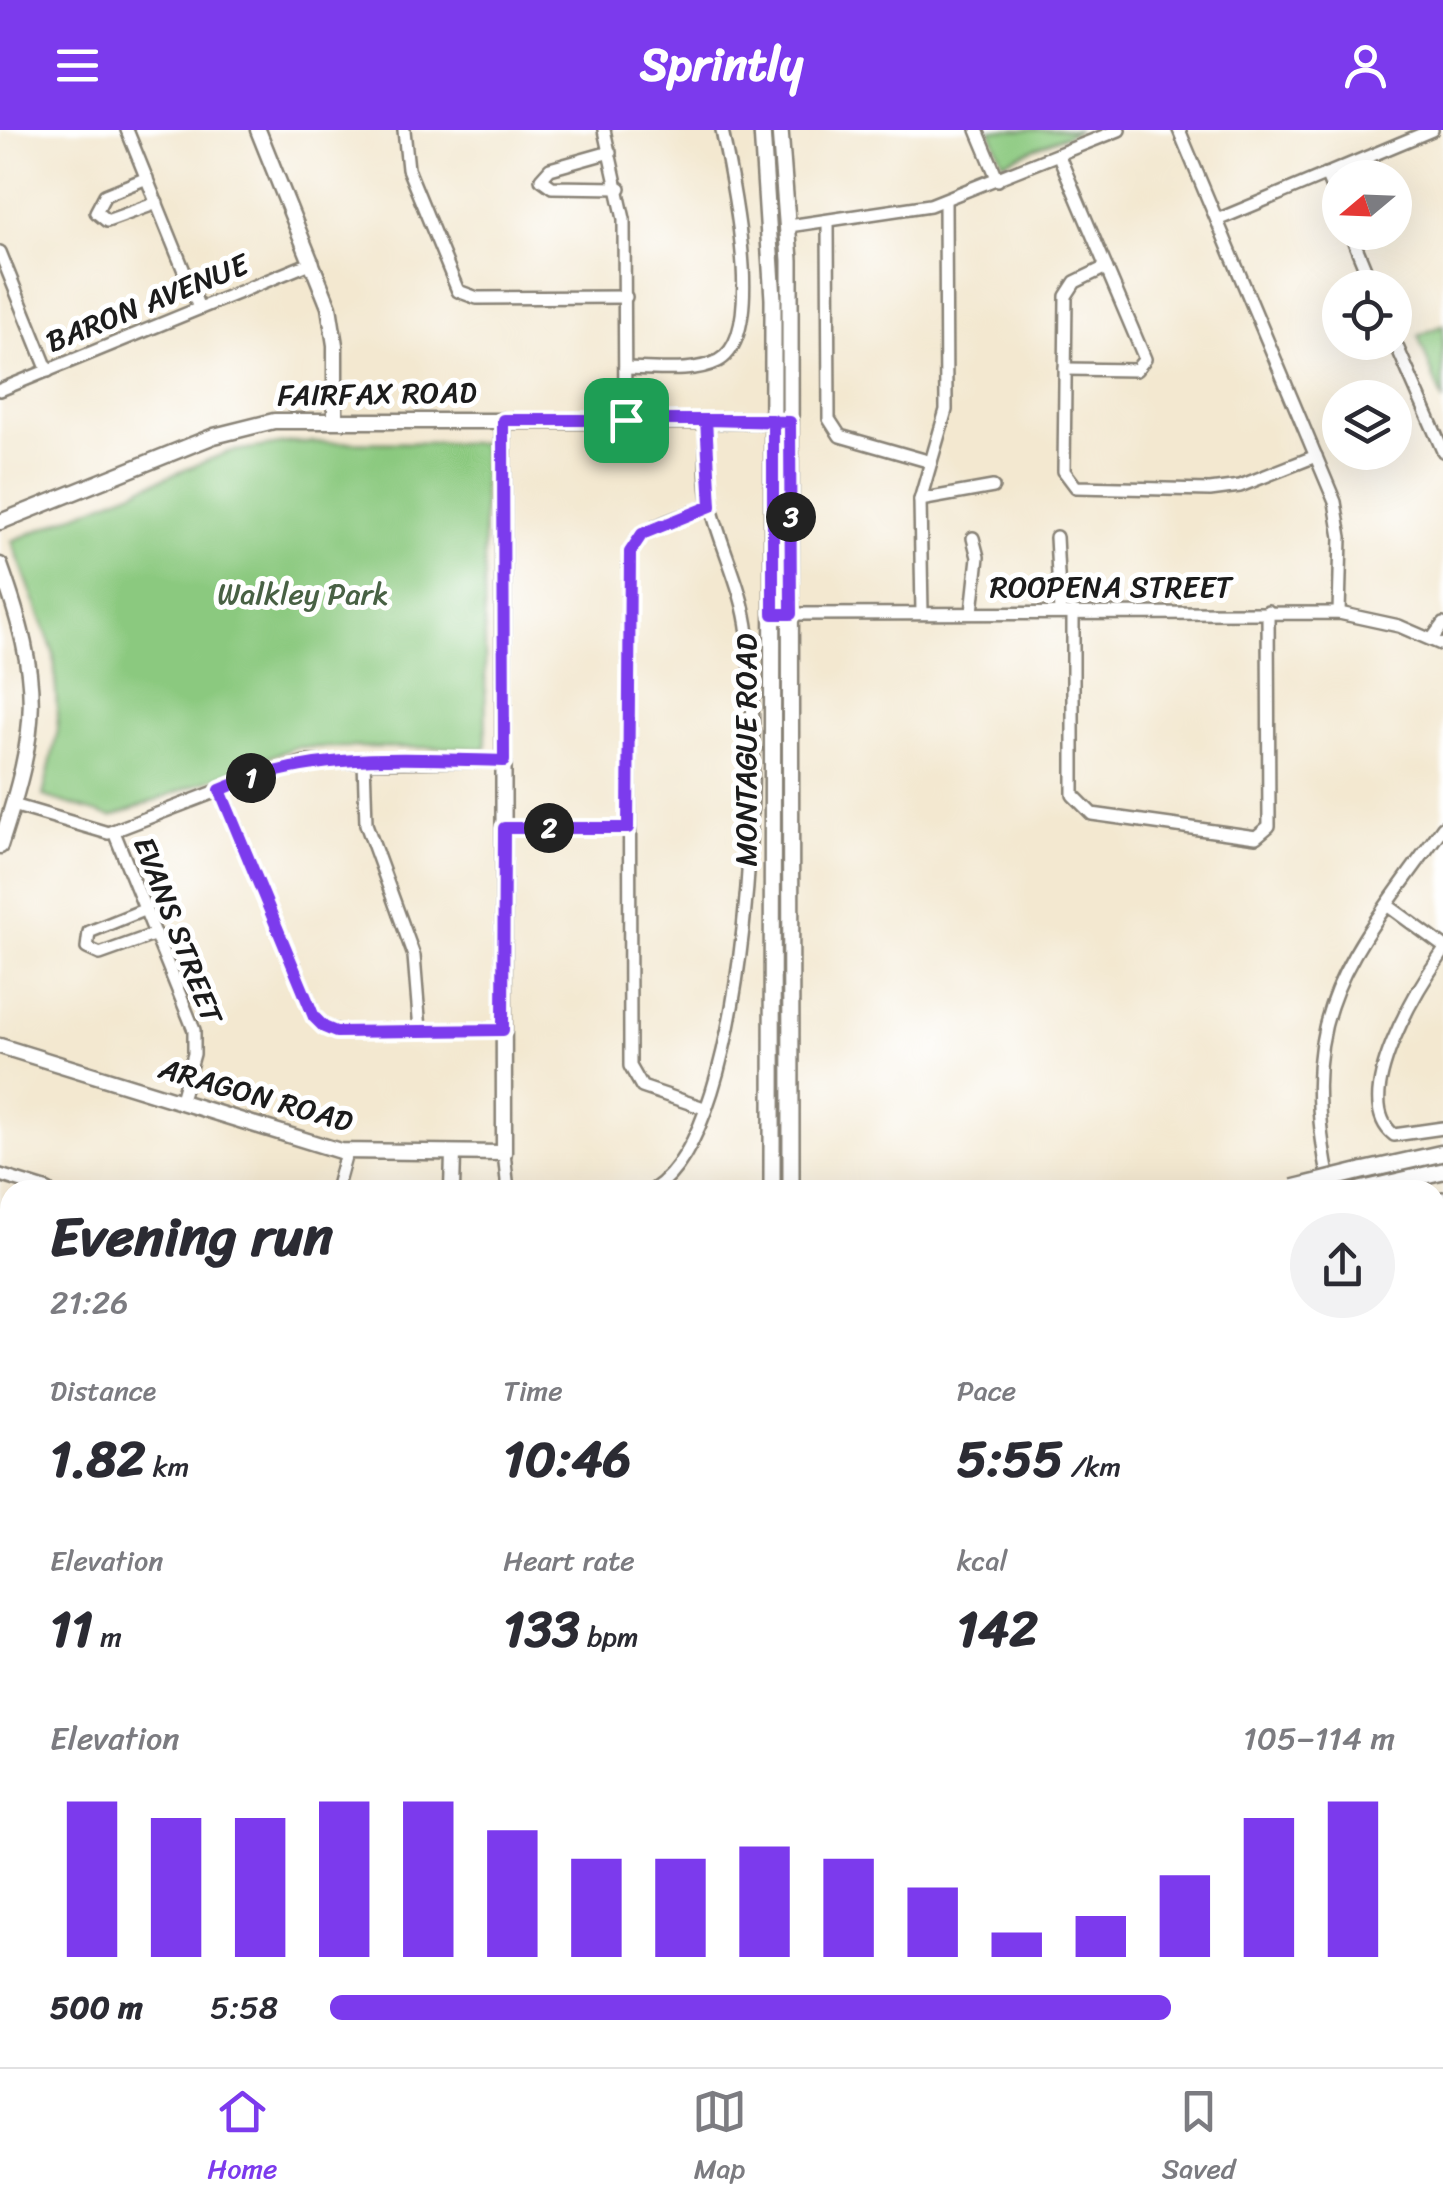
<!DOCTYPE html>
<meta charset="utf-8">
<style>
body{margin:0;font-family:Sriracha,sans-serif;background:#f2f2f3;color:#2b2b33;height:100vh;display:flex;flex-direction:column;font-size:38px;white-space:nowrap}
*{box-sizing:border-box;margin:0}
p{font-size:32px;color:#7c7c81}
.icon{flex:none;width:55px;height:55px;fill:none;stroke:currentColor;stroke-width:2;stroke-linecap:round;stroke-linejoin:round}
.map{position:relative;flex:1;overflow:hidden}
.sheet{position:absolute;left:0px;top:1050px;width:1445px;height:888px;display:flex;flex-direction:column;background:#fff;border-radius:30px 30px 0 0;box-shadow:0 10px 40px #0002}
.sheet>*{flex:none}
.needle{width:65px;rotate:251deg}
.fabs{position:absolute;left:1322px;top:30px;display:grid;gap:20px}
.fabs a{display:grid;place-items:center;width:90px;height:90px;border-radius:50%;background:#fff;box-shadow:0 10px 40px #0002;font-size:50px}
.pin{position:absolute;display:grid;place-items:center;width:85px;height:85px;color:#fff;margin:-42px;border-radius:20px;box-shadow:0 5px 15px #0006}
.km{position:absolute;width:50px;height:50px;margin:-25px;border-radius:50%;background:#222;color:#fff;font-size:28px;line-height:50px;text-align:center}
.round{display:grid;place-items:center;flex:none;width:105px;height:105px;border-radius:52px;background:#f2f2f3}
.head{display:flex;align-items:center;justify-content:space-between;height:170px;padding:0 50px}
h1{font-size:55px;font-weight:800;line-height:75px}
.stats{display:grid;grid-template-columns:repeat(3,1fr);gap:15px;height:170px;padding:10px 50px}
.stats div{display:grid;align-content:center}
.stats b{font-size:50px;font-weight:800}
.stats small{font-size:28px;font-weight:400}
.stats p{font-size:28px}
.chart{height:280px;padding:20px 50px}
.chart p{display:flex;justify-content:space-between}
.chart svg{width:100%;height:180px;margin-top:10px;stroke:#7c3aed;stroke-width:6}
ul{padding:0 50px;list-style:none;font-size:32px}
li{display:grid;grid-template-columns:160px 120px 1fr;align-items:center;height:75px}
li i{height:25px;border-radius:12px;background:#7c3aed}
header{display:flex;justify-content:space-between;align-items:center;height:130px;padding:0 50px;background:#7c3aed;color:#fff;font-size:45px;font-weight:800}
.tabs{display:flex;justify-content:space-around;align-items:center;height:140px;border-top:2px solid #e1e1e2;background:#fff;font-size:28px;color:#7c7c81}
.tabs a{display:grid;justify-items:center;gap:5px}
.tabs .on{color:#7c3aed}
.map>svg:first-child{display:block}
</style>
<header><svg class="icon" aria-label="menu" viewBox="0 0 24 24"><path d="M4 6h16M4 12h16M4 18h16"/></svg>Sprintly<svg class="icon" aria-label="person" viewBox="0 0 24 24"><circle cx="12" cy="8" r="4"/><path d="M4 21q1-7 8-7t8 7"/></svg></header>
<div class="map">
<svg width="1443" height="1937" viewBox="0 0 1443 1937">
<rect width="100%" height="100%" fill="#fff"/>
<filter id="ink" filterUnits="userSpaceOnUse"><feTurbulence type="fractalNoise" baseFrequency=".01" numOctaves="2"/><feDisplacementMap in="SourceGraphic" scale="20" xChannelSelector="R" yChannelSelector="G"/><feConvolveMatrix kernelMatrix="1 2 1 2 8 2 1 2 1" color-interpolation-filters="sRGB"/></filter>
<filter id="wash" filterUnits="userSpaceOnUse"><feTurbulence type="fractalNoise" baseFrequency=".0048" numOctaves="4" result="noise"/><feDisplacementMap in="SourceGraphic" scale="40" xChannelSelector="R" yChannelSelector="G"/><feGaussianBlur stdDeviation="2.25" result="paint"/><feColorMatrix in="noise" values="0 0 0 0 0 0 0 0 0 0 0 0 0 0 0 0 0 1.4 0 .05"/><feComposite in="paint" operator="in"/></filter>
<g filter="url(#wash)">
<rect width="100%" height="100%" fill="#f3e8d0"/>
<g fill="#8bc97f" stroke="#54724e" stroke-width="2.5">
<path d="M990 0H1079L1003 32Z"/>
<path d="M1443 195V272L1418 206Z"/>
<path d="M293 312 483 313 486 618 296 617 111 687 43 666 58 599 54 524 12 411 228 322Z"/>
<path d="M224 1928H320V1937H221Z"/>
<rect x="1054" y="1928" width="284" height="9"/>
</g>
</g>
<g filter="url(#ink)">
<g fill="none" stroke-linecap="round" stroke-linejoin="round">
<defs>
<g id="minor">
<path d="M127 0 199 178"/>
<path d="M404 0 408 39 458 161 477 168 626 167"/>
<path d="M604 0 624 89 625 289"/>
<path d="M977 0 998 50"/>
<path d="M1179 0 1335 372 1341 407 1339 483"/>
<path d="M610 22 550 39 541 49 552 57 620 58"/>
<path d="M1059 26 1145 229 1136 240 1065 239"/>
<path d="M1326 44 1340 78"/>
<path d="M147 48 105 65 96 82 107 91 157 73"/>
<path d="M1217 90 1432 0"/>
<path d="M828 91 829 289 840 306 931 332"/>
<path d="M789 96 930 75 1119 0"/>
<path d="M1350 102 1373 158"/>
<path d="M0 122 48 241"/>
<path d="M1106 137 1075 152 1066 166 1064 341 1076 357 1210 360 1240 356 1316 326"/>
<path d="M1395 212 1443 321"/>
<path d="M625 238C654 238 692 244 718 231 768 205 731 48 722 0"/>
<path d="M0 260 313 132"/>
<path d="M920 370 993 357"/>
<path d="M1056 407 1060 482"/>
<path d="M972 482 978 427 973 408"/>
<path d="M1073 482V665L1092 684 1256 707 1269 696 1268 481"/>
<path d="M922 483 920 370 946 280 945 71"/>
<path d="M783 484 1339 483 1399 496 1443 515"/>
<path d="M1432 509 1443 494"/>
<path d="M364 630 366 694 414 826 420 900"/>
<path d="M220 660 315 887 324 897 343 902 503 900"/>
<path d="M13 675 108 703 246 650 305 632 503 631"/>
<path d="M504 698H628"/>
<path d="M114 702 194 900V924L180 973"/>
<path d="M1387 775 1443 816"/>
<path d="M146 779 89 802 87 818 100 824 156 804"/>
<path d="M1443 822C1419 856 1348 969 1394 1005L1443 998"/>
<path d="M704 978 642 957 630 936 629 429C632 396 684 387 711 376"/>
<path d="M504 1023 508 1060"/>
<path d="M0 1045 48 1060"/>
<path d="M336 1060 346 1023"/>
<path d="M653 1060C753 996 761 616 748 504 743 458 721 418 710 373 704 347 707 317 706 290"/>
<path d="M1331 1060C1293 883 1344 834 1443 697"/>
<path d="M1435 1070 1443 1068"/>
<path d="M1435 1188 1443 1186"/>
<path d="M0 1366 10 1361"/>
<path d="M1435 1366 1443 1369"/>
<path d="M0 1519 10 1508"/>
<path d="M0 1661 10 1647"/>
<path d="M1435 1779H1443"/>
<path d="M0 1914 10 1918"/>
<path d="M43 1928 75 1937"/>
<path d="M331 1928 332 1937"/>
<path d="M423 1928 424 1937"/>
<path d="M905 1928 915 1937"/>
<path d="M1050 1928V1937"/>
<path d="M1347 1928 1348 1937"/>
<path d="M539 1937 543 1928"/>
<path d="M722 1937V1928"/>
<path d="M878 1937 887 1928"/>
</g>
<g id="tertiary">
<path d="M258 0 329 177 335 215V289"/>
<path d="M0 392 214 306 274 291H773"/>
<path d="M0 435C43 555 39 596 0 716"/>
<path d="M0 916 340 1021 504 1023 503 290"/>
<path d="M452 1060 453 1023"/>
<path d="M0 1262 10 1277"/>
<path d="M618 1928 646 1937"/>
<path d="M203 1937 206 1928"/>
</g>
<g id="secondary">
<path d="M762 0 773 169 772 1060"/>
<path d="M780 0 790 130 791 1060"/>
<path d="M1362 1041 1443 1023"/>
<path d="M1360 1060 1443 1041"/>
<path d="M791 1928V1937"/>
<path d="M805 1928V1937"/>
</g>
</defs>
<use href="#minor" stroke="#888276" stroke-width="16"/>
<use href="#tertiary" stroke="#888276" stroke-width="19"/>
<use href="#secondary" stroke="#888276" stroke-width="20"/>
<use href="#minor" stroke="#fff" stroke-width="11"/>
<use href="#tertiary" stroke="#fff" stroke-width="14"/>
<use href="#secondary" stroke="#fff" stroke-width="15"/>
<defs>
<path id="secondary-bridge" d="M1293 1058 1362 1041"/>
</defs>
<use href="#secondary-bridge" stroke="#888276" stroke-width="20" stroke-linecap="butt"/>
<use href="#secondary-bridge" stroke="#fff" stroke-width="15"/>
</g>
</g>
<g fill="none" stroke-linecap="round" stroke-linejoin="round" filter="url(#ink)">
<defs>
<path id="route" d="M626 290H503L504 631C407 629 311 620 220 660L314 887 324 897 336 902 503 900 504 698H628L630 422 642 404 711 376 706 290 790 292 791 484H773V290H626"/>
</defs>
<use href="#route" stroke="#fff" stroke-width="20"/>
<use href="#route" stroke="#7c3aed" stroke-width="12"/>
</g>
<g text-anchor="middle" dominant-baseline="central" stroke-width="10" stroke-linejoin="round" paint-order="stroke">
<g font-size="30" fill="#1c1c1c" stroke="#fff">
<text transform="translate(147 173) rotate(-22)">BARON AVENUE</text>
<text transform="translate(377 264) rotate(-1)">FAIRFAX ROAD</text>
<text x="1111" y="457">ROOPENA STREET</text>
<text transform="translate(746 620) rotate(-90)">MONTAGUE ROAD</text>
<text transform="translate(178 800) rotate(69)">EVANS STREET</text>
<text transform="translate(256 965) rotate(16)">ARAGON ROAD</text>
</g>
<g font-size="30" fill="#486144" stroke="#fff">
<text x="303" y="464">Walkley Park</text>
</g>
</g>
</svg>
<div class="fabs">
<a><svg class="needle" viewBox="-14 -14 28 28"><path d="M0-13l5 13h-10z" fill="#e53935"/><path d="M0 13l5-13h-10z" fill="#7c7c81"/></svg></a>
<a><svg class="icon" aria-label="locate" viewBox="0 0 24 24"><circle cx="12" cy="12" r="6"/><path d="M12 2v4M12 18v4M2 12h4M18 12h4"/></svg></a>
<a><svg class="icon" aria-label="layers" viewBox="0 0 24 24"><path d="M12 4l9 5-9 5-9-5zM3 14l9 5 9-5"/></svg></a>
</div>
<div class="pin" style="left:626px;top:290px;background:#1e9e55"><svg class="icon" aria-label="arrive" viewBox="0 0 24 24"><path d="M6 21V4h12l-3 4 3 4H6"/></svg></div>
<b class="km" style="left:251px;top:648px">1</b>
<b class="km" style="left:549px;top:698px">2</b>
<b class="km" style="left:791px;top:387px">3</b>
<section class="sheet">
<div class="head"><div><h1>Evening run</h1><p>21:26</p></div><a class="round"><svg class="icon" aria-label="share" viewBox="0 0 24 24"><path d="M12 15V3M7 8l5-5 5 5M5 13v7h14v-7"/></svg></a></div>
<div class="stats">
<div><p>Distance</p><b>1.82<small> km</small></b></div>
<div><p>Time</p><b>10:46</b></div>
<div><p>Pace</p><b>5:55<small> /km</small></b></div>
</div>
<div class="stats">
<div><p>Elevation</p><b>11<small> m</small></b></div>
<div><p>Heart rate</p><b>133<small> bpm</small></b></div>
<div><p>kcal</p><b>142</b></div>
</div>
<div class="chart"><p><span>Elevation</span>105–114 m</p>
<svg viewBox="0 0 160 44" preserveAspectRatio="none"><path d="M5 44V6M15 44V10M25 44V10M35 44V6M45 44V6M55 44V13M65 44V20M75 44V20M85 44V17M95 44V20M105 44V27M115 44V38M125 44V34M135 44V24M145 44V10M155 44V6"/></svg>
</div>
<ul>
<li><b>500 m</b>5:58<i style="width:79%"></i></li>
</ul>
</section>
</div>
<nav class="tabs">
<a class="on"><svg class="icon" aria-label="home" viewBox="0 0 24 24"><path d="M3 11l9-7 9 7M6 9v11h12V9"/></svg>Home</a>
<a><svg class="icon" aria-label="map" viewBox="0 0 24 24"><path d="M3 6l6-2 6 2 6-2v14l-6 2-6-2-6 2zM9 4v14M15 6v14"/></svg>Map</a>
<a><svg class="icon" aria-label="saved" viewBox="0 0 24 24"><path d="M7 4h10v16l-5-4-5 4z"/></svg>Saved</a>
</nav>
